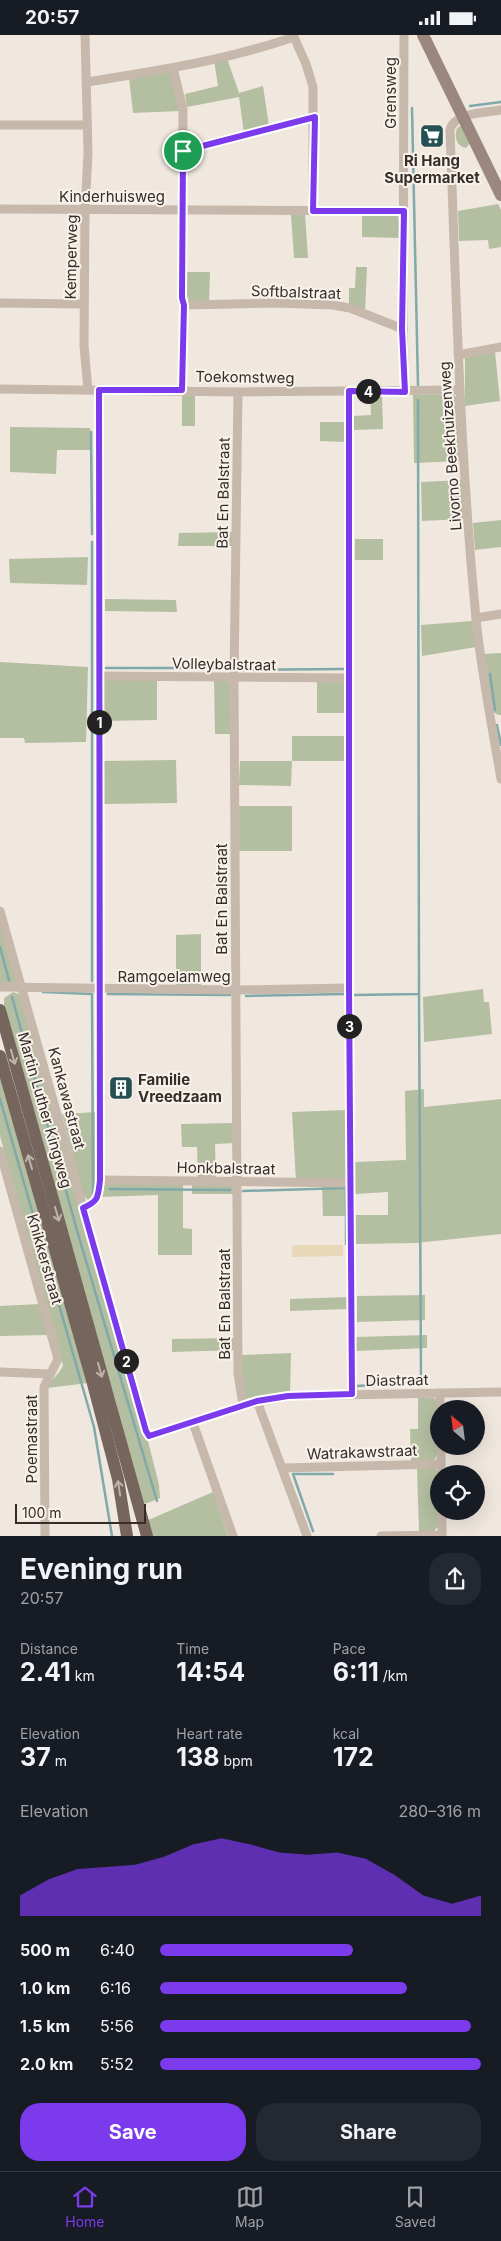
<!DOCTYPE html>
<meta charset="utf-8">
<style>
body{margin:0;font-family:Inter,sans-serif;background:#242831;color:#f1f3f6;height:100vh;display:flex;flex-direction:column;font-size:19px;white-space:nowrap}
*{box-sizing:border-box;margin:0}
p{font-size:16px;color:#9ea1a6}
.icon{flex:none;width:28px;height:28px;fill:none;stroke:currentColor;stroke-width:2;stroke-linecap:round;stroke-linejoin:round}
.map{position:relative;height:1501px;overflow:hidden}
.side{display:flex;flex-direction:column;background:#171b24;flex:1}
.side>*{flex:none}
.needle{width:32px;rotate:332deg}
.fabs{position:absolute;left:430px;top:1365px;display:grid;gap:10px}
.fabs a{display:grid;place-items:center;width:55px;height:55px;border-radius:50%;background:#171b24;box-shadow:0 5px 20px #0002;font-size:25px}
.scale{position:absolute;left:15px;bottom:12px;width:131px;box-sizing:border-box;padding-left:5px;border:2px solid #362d2a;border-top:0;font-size:14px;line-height:18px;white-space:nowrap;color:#362d2a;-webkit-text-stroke:4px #f8f2eb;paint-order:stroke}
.pin{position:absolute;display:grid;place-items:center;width:42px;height:42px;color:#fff;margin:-21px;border:2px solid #fff;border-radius:50%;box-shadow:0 1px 5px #0007}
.km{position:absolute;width:25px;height:25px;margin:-12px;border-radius:50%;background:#222;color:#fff;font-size:14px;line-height:25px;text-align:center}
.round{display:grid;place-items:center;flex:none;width:52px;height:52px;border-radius:20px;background:#242831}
.overview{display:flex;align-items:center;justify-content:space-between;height:85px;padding:0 20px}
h1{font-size:28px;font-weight:700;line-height:38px}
.figures{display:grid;grid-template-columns:repeat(3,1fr);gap:8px;height:85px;padding:5px 20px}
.figures div{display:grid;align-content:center}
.figures b{font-size:25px;font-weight:700}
.figures small{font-size:14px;font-weight:400}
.figures p{font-size:14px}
.chart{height:140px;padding:10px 20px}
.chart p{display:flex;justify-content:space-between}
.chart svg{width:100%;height:90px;margin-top:5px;fill:#7c3aed;opacity:.7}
.action{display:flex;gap:10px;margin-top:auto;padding:10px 20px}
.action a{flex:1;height:58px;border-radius:20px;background:#7c3aed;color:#fff;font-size:20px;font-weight:700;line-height:58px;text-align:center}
.action a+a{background:#242831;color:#f1f3f6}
ul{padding:0 20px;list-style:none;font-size:16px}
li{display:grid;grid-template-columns:80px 60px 1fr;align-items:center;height:38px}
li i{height:12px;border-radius:6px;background:#7c3aed}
.status{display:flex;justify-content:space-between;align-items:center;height:35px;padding:0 25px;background:#171b24;direction:ltr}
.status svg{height:14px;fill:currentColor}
.menu{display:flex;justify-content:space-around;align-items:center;height:70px;border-top:1px solid #363941;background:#171b24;font-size:14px;color:#9ea1a6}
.menu a{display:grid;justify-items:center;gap:2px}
.menu .active{color:#7c3aed}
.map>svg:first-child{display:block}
</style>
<div class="status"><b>20:57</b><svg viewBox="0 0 49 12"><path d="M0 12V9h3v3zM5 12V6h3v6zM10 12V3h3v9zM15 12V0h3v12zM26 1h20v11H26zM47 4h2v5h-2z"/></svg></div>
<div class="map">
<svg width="501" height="1501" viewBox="0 0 501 1501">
<rect width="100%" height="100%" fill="#f0e8df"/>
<g fill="#b4bea0">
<path d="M227 23 239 58 263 51 269 91 244 98 239 62 187 72 185 59 218 51 214 25Z"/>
<path d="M166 37 172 39 180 76 133 78 129 43Z"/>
<path d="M462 90 470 108 466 113C456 111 454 102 457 93Z"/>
<path d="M498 169 501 175V212L489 214 488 205 459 206 458 176Z"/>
<path d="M305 179 308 223H294L291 180Z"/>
<path d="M362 179 398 180 401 203 362 202Z"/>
<path d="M356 232H367L365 276 349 270V253H355Z"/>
<path d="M186 237H210L209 267H190C184 259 186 247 186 237Z"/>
<path d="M495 317 500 366 465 371V323Z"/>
<path d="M453 359 457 363 461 426 414 428 413 360Z"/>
<rect x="182" y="361" width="13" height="30"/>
<path d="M370 361H382L383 394 353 395V381L371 380Z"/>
<path d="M320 387H347L346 407 320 406Z"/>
<path d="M10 392 90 393V415H57L56 439 10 437Z"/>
<path d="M462 445 464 484 422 486 421 447Z"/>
<path d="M501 485V512L475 515 473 488Z"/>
<path d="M233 497V511H178L179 498Z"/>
<rect x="355" y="504" width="28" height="21"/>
<path d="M88 522 87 550 10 548 9 524Z"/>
<path d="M105 564 176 565 177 577 105 576Z"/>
<path d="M472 586 476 612 422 621 421 590Z"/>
<path d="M501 618V680H498L492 676 483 619Z"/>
<path d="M0 627 88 632 86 707 25 708 24 703H0Z"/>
<path d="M104 645H157V685L103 686Z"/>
<path d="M214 645 228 646 231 649 230 699H215Z"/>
<path d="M317 645 345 647 346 678H317Z"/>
<path d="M292 701H346L347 726H292L291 751 239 750 240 726H292Z"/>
<path d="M176 725 177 768 103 769V726Z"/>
<rect x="237" y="771" width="55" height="45"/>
<path d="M0 885 16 947 14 949 0 948Z"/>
<path d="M201 899V950H176V900Z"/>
<path d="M483 954 484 967H489L492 999 424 1007 423 962Z"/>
<path d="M13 957 21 960 141 1390 144 1401 148 1406 159 1450 160 1463 145 1469 142 1466 115 1364 100 1319 4 973V963Z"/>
<path d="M0 1033 88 1348 47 1353C51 1345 61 1337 63 1330L0 1101Z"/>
<path d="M424 1054V1072L501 1064V1199L416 1208 355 1209V1180H388V1157L355 1159V1127L406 1125 405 1056Z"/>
<path d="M347 1075 348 1138 346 1144 296 1146 292 1077Z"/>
<path d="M97 1077 96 1154 95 1161 89 1166 83 1160 62 1079Z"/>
<path d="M234 1088V1108L215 1109 216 1145H198L197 1112H182L181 1089Z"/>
<path d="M108 1148 183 1150V1193L192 1194V1220H158V1160L100 1162 104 1150Z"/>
<path d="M192 1149H233L235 1159H192Z"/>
<path d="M322 1150 347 1151 349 1181H323Z"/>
<path d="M425 1260V1285L357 1287V1261Z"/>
<path d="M348 1262V1274L290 1276V1264Z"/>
<path d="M40 1269 48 1300 0 1301V1271Z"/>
<path d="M427 1300V1313L356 1316 355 1302Z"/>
<path d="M235 1303 236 1315 172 1317V1304Z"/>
<path d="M291 1318 290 1359 247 1364 242 1353V1320Z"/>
<path d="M418 1363H434L436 1365 438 1419 434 1425 411 1426 410 1394H418Z"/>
<path d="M417 1433H435L438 1438 439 1490 434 1496H419Z"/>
<path d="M213 1457 228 1501H151L146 1486Z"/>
</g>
<path fill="#e8d7b9" d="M296 1210H343V1221L292 1222V1212Z"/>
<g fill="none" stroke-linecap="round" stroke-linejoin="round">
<g stroke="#80a9aa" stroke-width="2.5">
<path d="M470 71 501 67"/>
<path d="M412 73 418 350"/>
<path d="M91 397 92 499"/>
<path d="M92 507V946"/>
<path d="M106 633H231"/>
<path d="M241 635 344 634"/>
<path d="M490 639 495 675"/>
<path d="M497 690 501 710"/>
<path d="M0 912 9 945"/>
<path d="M43 957 92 959 93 1158"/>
<path d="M108 959 230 960"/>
<path d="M355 960 419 959 418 365"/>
<path d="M246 961 343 959"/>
<path d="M12 962 78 1199 157 1466"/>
<path d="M0 1064 94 1392 112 1501"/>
<path d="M110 1154 230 1155"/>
<path d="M243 1156 346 1153V1209"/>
<path d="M357 1351 421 1347 419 959"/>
<path d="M313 1496 293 1439H333"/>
</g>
<g stroke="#c7b8ac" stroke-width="9">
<path d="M85 0 88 118 85 176 84 311 88 355"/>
<path d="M293 0 306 29 313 52V176"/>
<path d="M404 0 403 294 405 357"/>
<path d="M173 33 183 74 182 263 184 270 182 355"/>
<path d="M87 47C156 36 227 25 294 2"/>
<path d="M501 75C486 78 454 77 450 95 456 258 460 421 476 583 481 637 492 690 501 744"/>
<path d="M0 90H87"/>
<path d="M183 116 315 82"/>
<path d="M0 174 404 176"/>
<path d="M0 268 84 269"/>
<path d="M184 270 274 268 333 270 350 273 403 294"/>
<path d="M458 320 501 312"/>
<path d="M0 354 238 357 459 355"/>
<path d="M349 356V953L352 1359"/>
<path d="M238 357 234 643 238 1338 243 1370"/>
<path d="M476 583 501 579"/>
<path d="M99 641 349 643"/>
<path d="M0 876 128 1333 146 1396 149 1401 243 1370 288 1361 501 1357"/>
<path d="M0 952 236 955 349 953"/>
<path d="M0 1116 58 1324 44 1352 45 1501"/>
<path d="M100 1145 351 1148"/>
<path d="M83 1173C99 1166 98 1162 100 1145L99 355"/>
<path d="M0 1337 50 1339"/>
<path d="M440 1358V1374"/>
<path d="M257 1366 307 1501"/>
<path d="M193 1388 233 1501"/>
<path d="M441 1411V1439"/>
<path d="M283 1433 441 1429"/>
<path d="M442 1476V1501"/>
<path d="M381 1501 442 1500"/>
</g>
<path stroke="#9b877d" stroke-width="12" d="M423 0 501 160"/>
<g stroke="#76655d" stroke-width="12">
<path d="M0 975 147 1501"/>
<path d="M0 1021 92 1345 118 1444 127 1501"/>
</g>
</g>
<defs><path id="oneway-shaft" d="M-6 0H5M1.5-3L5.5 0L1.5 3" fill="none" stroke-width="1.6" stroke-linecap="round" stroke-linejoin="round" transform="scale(1.25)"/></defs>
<g stroke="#beb3ab">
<use href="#oneway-shaft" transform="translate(13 1022) rotate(74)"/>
<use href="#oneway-shaft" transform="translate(30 1127) rotate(-106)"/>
<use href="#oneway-shaft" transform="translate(57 1179) rotate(74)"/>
<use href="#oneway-shaft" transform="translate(100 1335) rotate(74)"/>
<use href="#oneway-shaft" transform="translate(119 1453) rotate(-99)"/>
</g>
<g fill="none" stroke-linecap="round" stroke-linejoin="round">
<defs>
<path id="route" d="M315 82 313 176H404L402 294 405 357 349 356V953L352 1359 288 1361 257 1366 149 1401 146 1396 83 1173C99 1166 98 1162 100 1145L99 355H182L184 270 182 263 183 116Z"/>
</defs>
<use href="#route" stroke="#fff" stroke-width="10"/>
<use href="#route" stroke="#7c3aed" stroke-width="6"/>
</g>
<defs>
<symbol id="supermarket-square" viewBox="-11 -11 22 22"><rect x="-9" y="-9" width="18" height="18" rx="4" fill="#245153" stroke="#f8f2eb"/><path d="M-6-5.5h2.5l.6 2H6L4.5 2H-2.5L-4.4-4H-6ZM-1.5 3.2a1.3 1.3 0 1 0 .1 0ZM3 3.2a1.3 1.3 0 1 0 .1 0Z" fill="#fff"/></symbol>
<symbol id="building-square" viewBox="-11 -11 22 22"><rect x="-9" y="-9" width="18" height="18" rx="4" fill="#245153" stroke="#f8f2eb"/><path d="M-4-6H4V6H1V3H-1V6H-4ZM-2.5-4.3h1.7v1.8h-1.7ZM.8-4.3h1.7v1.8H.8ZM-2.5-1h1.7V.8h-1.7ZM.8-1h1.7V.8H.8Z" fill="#fff"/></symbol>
</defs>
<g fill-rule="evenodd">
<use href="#supermarket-square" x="418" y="87" width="28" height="28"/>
<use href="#building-square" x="107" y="1039" width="28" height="28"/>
</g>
<g text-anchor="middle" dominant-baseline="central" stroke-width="4" stroke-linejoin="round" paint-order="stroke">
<g font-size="15" fill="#362d2a" stroke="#f8f2eb">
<text transform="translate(390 58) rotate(-90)">Grensweg</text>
<text x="112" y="161">Kinderhuisweg</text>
<text transform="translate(71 222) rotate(-89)">Kemperweg</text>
<text transform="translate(296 257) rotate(2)">Softbalstraat</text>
<text transform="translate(245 342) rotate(1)">Toekomstweg</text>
<text transform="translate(450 411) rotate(-94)">Livorno Beekhuizenweg</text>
<text transform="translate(223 458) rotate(-89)">Bat En Balstraat</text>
<text transform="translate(224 629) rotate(1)">Volleybalstraat</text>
<text transform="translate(221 864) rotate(-90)">Bat En Balstraat</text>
<text x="174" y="941">Ramgoelamweg</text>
<text transform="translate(67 1063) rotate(75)">Kankawastraat</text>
<text transform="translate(45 1075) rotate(74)">Martin Luther Kingweg</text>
<text transform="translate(226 1133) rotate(1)">Honkbalstraat</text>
<text transform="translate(45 1224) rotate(74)">Knikkerstraat</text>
<text transform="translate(224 1269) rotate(-90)">Bat En Balstraat</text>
<text transform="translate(397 1345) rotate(-1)">Diastraat</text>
<text transform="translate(31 1404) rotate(-90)">Poemastraat</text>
<text transform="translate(362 1417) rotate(-2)">Watrakawstraat</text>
</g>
<g font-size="15" font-weight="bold" fill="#362d2a" stroke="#f8f2eb">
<text x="432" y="125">Ri Hang<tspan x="432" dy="17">Supermarket</tspan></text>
<text x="138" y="1044" text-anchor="start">Familie<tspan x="138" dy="17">Vreedzaam</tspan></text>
</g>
</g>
</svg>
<div class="fabs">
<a><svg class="needle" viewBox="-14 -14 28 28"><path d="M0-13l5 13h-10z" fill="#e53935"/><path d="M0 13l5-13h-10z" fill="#9ea1a6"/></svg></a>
<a><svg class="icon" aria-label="locate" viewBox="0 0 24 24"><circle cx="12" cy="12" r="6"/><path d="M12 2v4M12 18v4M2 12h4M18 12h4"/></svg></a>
</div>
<div class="scale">100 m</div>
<div class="pin" style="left:183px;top:116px;background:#1e9e55"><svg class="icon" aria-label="arrive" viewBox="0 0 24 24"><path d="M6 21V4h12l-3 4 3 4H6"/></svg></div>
<b class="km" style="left:99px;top:687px">1</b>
<b class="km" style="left:126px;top:1326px">2</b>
<b class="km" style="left:349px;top:991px">3</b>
<b class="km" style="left:368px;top:356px">4</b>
</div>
<section class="side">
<div class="overview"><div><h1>Evening run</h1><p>20:57</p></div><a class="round"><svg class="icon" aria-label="share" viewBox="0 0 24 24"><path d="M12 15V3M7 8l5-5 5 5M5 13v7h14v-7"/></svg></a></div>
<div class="figures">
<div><p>Distance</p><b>2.41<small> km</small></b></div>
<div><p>Time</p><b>14:54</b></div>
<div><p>Pace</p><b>6:11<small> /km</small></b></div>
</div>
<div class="figures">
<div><p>Elevation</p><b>37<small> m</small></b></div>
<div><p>Heart rate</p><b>138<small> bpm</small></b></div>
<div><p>kcal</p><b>172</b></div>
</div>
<div class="chart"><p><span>Elevation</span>280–316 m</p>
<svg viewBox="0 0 160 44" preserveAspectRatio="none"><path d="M0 44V34L10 26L20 21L30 20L40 19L50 15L60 9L70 6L80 9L90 13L100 14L110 13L120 16L130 24L140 34L150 38L160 34V44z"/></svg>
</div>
<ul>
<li><b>500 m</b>6:40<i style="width:60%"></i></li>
<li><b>1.0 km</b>6:16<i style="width:77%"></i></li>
<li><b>1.5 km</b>5:56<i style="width:97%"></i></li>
<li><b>2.0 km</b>5:52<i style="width:100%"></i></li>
</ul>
<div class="action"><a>Save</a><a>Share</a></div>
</section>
<nav class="menu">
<a class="active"><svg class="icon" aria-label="home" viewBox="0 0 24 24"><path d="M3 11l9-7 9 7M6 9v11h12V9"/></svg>Home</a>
<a><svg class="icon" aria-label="map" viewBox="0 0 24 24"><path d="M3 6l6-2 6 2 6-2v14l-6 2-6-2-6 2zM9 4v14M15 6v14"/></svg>Map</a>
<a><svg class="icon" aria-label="saved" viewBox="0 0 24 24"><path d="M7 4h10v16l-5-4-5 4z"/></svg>Saved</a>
</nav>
